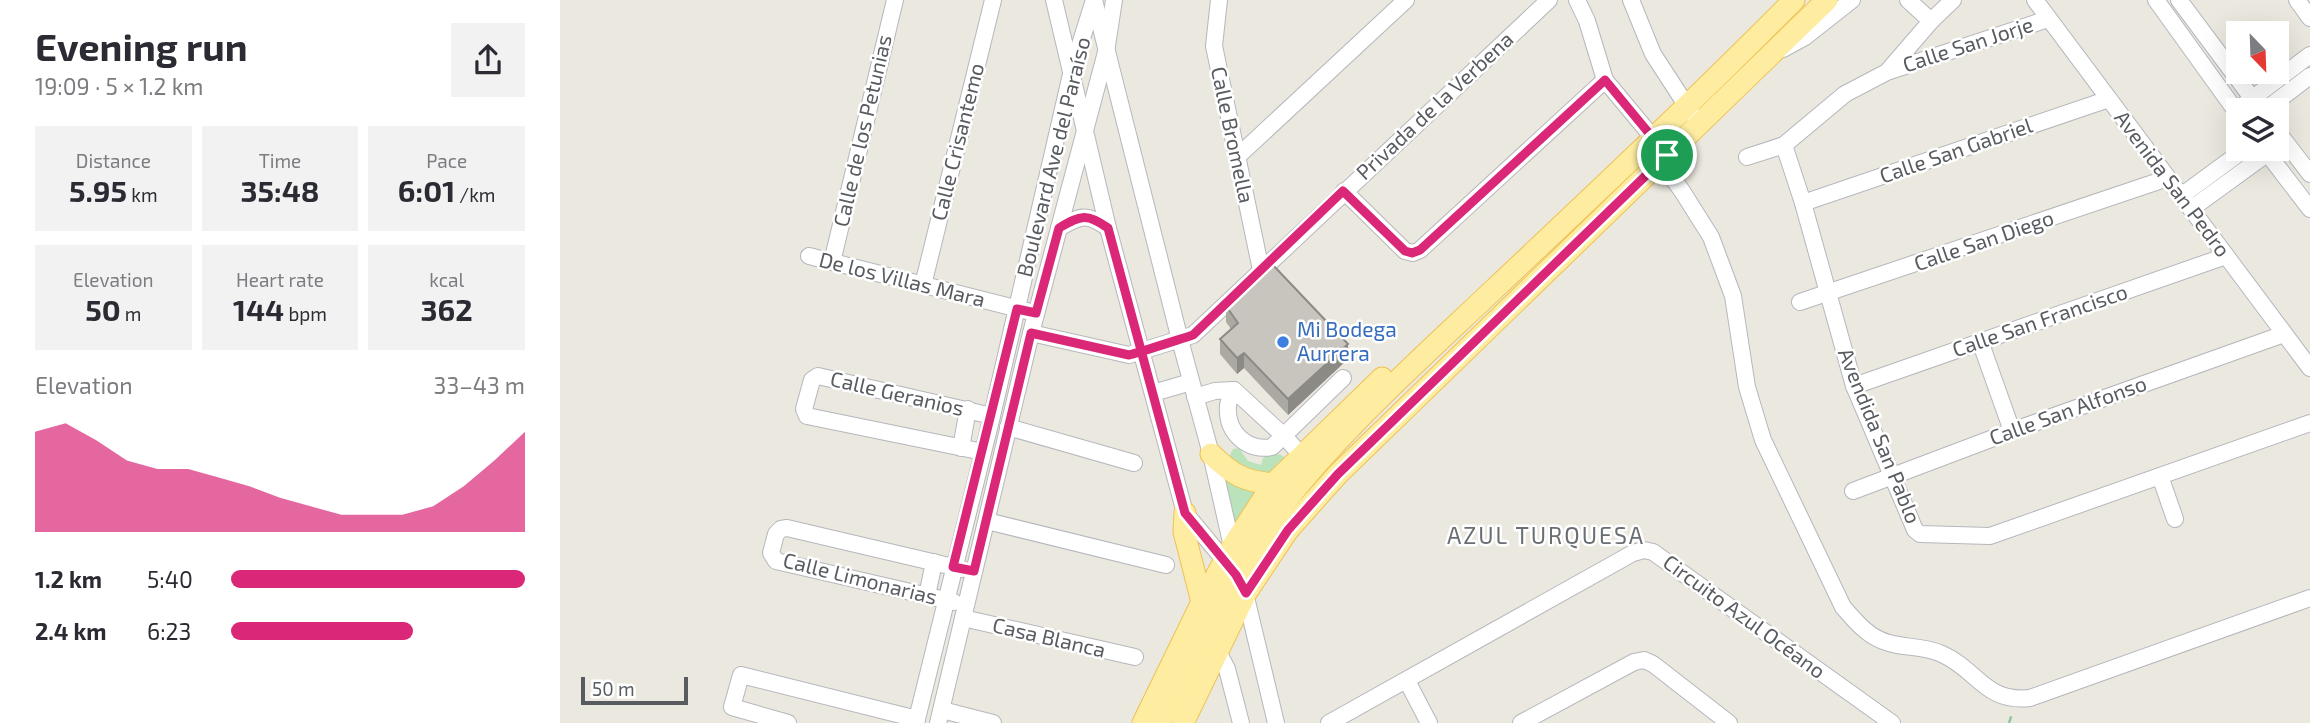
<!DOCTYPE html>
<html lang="en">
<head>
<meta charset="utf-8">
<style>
	body { margin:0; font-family:"Exo 2",sans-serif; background:#f2f2f3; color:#2b2b33; height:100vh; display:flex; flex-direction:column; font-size:26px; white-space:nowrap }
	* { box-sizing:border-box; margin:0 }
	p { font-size:23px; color:#7c7c81 }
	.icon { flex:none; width:38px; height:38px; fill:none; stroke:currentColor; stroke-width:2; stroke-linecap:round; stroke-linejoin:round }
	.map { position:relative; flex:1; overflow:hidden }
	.details { display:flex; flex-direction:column; background:#fff; width:560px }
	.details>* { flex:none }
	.needle { width:46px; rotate:157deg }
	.controls { position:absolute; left:1666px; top:21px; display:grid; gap:14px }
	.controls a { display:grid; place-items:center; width:63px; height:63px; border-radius:0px; background:#fff; box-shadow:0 7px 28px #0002; font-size:35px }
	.scale { position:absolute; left:21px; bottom:18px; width:107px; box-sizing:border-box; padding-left:7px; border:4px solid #585c60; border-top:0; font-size:19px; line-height:24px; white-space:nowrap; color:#585c60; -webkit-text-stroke:5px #fff; paint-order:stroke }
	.pin { position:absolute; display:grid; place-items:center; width:60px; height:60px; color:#fff; margin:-30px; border:4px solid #fff; border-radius:50%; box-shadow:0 2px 7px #0007 }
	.round { display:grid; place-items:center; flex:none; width:74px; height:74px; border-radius:0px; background:#f2f2f3 }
	.head { display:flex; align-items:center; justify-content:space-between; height:119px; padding:0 35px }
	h1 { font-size:38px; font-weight:700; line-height:52px }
	.figures { display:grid; grid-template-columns:repeat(3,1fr); gap:10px; height:119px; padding:7px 35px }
	.figures div { display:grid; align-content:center; border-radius:0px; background:#f2f2f3; text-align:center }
	.figures b { font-size:30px; font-weight:700 }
	.figures small { font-size:19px; font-weight:400 }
	.figures p { font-size:19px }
	.chart { height:196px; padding:14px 35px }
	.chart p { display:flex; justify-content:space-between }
	.chart svg { width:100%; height:126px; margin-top:7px; fill:#db2777; opacity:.7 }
	ul { padding:0 35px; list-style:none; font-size:23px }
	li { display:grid; grid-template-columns:112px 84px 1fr; align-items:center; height:52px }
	li i { height:18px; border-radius:9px; background:#db2777 }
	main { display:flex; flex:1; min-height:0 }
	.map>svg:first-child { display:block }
	.green { fill:#bbe3bb }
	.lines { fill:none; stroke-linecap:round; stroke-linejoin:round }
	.minor-casing { stroke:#b5b7bc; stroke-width:18 }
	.major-casing { stroke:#efc154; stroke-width:23 }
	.path { stroke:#94c4a0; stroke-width:2.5; stroke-dasharray:7 3.5; stroke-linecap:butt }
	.minor { stroke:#fff; stroke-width:16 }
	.major { stroke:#feeda1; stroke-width:21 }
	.wall { fill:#aca9a3 }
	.shaded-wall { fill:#8c8a85 }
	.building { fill:#c8c5be; stroke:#8c8a85; stroke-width:2 }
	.route-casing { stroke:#fff; stroke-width:14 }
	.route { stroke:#db2777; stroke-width:9 }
	.shop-dot { fill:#3f7fe0; stroke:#fff; stroke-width:2.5 }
	.labels { text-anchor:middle; stroke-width:5; stroke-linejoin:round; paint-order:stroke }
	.street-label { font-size:21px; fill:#585c60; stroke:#fff }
	.shop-label { font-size:21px; fill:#366cbe; stroke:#fff; text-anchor:start }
	.neighbourhood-label { font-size:23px; letter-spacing:2px; fill:#696e72; stroke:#fff }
</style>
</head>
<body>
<main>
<section class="details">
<div class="head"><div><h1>Evening run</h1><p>19:09 · 5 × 1.2 km</p></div><a class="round"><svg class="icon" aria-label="share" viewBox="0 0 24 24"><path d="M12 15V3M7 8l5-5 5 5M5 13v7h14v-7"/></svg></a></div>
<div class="figures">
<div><p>Distance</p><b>5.95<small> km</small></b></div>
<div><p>Time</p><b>35:48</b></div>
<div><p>Pace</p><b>6:01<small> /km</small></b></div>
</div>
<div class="figures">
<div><p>Elevation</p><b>50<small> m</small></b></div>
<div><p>Heart rate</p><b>144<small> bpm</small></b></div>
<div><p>kcal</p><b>362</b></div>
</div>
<div class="chart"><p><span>Elevation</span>33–43 m</p>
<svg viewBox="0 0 160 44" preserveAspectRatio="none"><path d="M0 44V9L10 6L20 12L30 19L40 22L50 22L60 25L70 28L80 32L90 35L100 38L110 38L120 38L130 35L140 28L150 19L160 9V44z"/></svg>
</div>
<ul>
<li><b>1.2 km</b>5:40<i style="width:100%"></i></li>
<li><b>2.4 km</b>6:23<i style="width:62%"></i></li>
</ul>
</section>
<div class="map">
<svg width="1750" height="723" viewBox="0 0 1750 723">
	<rect width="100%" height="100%" fill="#ebe8df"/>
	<!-- green -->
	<g class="green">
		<path d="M679 448 688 461 701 465 703 458C714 451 721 453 730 462L713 480 698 478 669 457 673 449Z"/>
		<polygon points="661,474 700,488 674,525"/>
	</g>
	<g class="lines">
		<defs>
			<g id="minor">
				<polyline points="494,0 548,228 625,513 670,567"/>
				<polyline points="534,0 620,340 651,454 673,551"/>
				<polyline points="659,0 654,46 701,270"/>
				<polyline points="1017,0 1027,21 1045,80 1099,145"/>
				<polyline points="1071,0 1093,54 1132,114"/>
				<polyline points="1348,0 1371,21"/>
				<polyline points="1475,0 1750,368"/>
				<polyline points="1596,0 1678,114"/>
				<polyline points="1619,0 1701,110"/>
				<polyline points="1737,0 1750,18"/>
				<polyline points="1223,49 1245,37 1292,0"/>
				<polyline points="1330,71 1488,19"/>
				<polyline points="1685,104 1750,55"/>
				<polyline points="1705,110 1750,76"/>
				<polyline points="1717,131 1750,174"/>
				<polyline points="1224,145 1243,203 1294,386 1355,530 1360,534 1430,536 1750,423"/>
				<polyline points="1704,149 1750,209"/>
				<polyline points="677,157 846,0"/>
				<polyline points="1187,157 1224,145 1285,94 1327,72 1371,21 1393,0"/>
				<path d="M1101 162 1122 191 1151 237 1173 296 1187 387 1203 440 1283 607C1296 622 1309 638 1329 643 1346 648 1365 646 1382 654 1418 670 1425 703 1470 698L1750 598"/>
				<polyline points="784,191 845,251 853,253 860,250 1045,80"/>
				<polyline points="1621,196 1685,149"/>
				<polyline points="1243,203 1549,99"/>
				<polyline points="1631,209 1708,153"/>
				<path d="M499 228C521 215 527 213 548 228"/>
				<polyline points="249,256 467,311"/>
				<polyline points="272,262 335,0"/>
				<polyline points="363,285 433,0"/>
				<polyline points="1240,302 1608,178"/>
				<polyline points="471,333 569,355 633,335 989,0"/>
				<polyline points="1420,341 1452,431"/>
				<polyline points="1294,386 1666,256"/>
				<path d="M674 390C672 395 668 401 668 406 666 433 688 452 712 447L783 378"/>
				<polyline points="593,393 631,382"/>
				<polyline points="635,397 655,391 674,390 724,436 742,456"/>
				<polyline points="448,427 574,463"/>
				<polyline points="401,448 408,409"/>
				<polyline points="423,452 247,416 244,409 252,380 258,376 432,416"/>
				<polyline points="1600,476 1615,519"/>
				<polyline points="1293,491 1452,431 1724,334"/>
				<polyline points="427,521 606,565"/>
				<polyline points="684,589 716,723"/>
				<polyline points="367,596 374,562"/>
				<polyline points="394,602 216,561 211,553 216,534 221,529 227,528 402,569"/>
				<polyline points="403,618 575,657"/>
				<polyline points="655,646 667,669 681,723"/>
				<polyline points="847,681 869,723"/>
				<polyline points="382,710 433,723"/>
				<polyline points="228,723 172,707 181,675 357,719"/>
				<polyline points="356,723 432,416 512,70 534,0"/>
				<polyline points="378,723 471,333 546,52 554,0"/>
				<polyline points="769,723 1073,553 1084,550 1093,552 1332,723"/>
				<polyline points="961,723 1074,662 1084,660 1093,664 1169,723"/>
			</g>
			<g id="major">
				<path d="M651 454C673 475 683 481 713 484"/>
				<polyline points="625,513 624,532 642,602"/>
				<polyline points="583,723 642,602 672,547 713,484 822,378"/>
				<path d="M600 723C634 654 666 581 712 519 773 437 855 364 929 294 1032 197 1135 100 1234 0"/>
				<polyline points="623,723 686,593 728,530 778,474 1267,0"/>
			</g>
		</defs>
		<!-- minor casing -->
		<use href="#minor" class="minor-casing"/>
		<!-- major casing -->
		<use href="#major" class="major-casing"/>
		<!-- path -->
		<polyline class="path" points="1449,723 1452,714"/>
		<!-- minor -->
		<use href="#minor" class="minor"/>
		<!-- major -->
		<use href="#major" class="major"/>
	</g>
	<!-- wall -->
	<polygon class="wall" points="666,306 788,359 728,415 684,368 677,374 660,354 660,339 671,329 666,322"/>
	<!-- shaded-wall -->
	<g class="shaded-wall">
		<polygon points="788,344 788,359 728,415 728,399"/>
		<polygon points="684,353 684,368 677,374 677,358"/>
	</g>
	<!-- building -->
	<polygon class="building" points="711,263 788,344 728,399 684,353 677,358 660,339 678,323 666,306"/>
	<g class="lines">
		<defs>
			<path id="route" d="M1107 155 1045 80 860 250 852 253 845 251 783 191 633 335C611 342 590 349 569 355L471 333 414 571 393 567 457 309 476 313 499 228C521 215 527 213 548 228L625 513 676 575 686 593 728 530 778 474 1107 155"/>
		</defs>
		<!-- route casing -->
		<use href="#route" class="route-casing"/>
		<!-- route -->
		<use href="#route" class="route"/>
	</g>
	<!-- markers -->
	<circle class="shop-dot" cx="723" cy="342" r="7"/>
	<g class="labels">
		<!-- street labels -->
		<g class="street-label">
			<text transform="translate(1408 45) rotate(-18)" y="7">Calle San Jorje</text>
			<text transform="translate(875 106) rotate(-43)" y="7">Privada de la Verbena</text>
			<text transform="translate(303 131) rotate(-77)" y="7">Calle de los Petunias</text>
			<text transform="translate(672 135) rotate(78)" y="7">Calle Bromella</text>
			<text transform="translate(398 142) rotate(-76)" y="7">Calle Crisantemo</text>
			<text transform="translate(1396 151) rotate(-19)" y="7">Calle San Gabriel</text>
			<text transform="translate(494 157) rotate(-76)" y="7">Boulevard Ave del Paraíso</text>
			<text transform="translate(1612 184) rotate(53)" y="7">Avenida San Pedro</text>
			<text transform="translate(1424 241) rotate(-19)" y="7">Calle San Diego</text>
			<text transform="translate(342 280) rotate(14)" y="7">De los Villas Mara</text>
			<text transform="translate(1480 321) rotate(-19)" y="7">Calle San Francisco</text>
			<text transform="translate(337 394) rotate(13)" y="7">Calle Geranios</text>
			<text transform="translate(1508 411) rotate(-20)" y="7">Calle San Alfonso</text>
			<text transform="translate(1319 436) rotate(68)" y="7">Avendida San Pablo</text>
			<text transform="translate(300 579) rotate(14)" y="7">Calle Limonarias</text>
			<text transform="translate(1184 617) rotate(36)" y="7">Circuito Azul Océano</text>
			<text transform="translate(489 638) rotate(13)" y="7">Casa Blanca</text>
		</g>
		<!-- shop labels -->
		<g class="shop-label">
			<text x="737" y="337">Mi Bodega<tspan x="737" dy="24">Aurrera</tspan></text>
		</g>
		<!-- neighbourhood labels -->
		<g class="neighbourhood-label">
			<text x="986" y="544">AZUL TURQUESA</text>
		</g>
	</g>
</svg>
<div class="controls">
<a><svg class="needle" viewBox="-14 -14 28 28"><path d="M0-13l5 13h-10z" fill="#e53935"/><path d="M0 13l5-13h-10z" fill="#7c7c81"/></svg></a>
<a><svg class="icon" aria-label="layers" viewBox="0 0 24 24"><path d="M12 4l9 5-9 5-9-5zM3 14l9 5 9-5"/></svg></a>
</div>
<div class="scale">50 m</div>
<div class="pin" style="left:1107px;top:155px;background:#1e9e55"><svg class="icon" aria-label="arrive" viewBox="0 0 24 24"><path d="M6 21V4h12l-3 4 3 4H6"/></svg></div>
</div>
</main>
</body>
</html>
